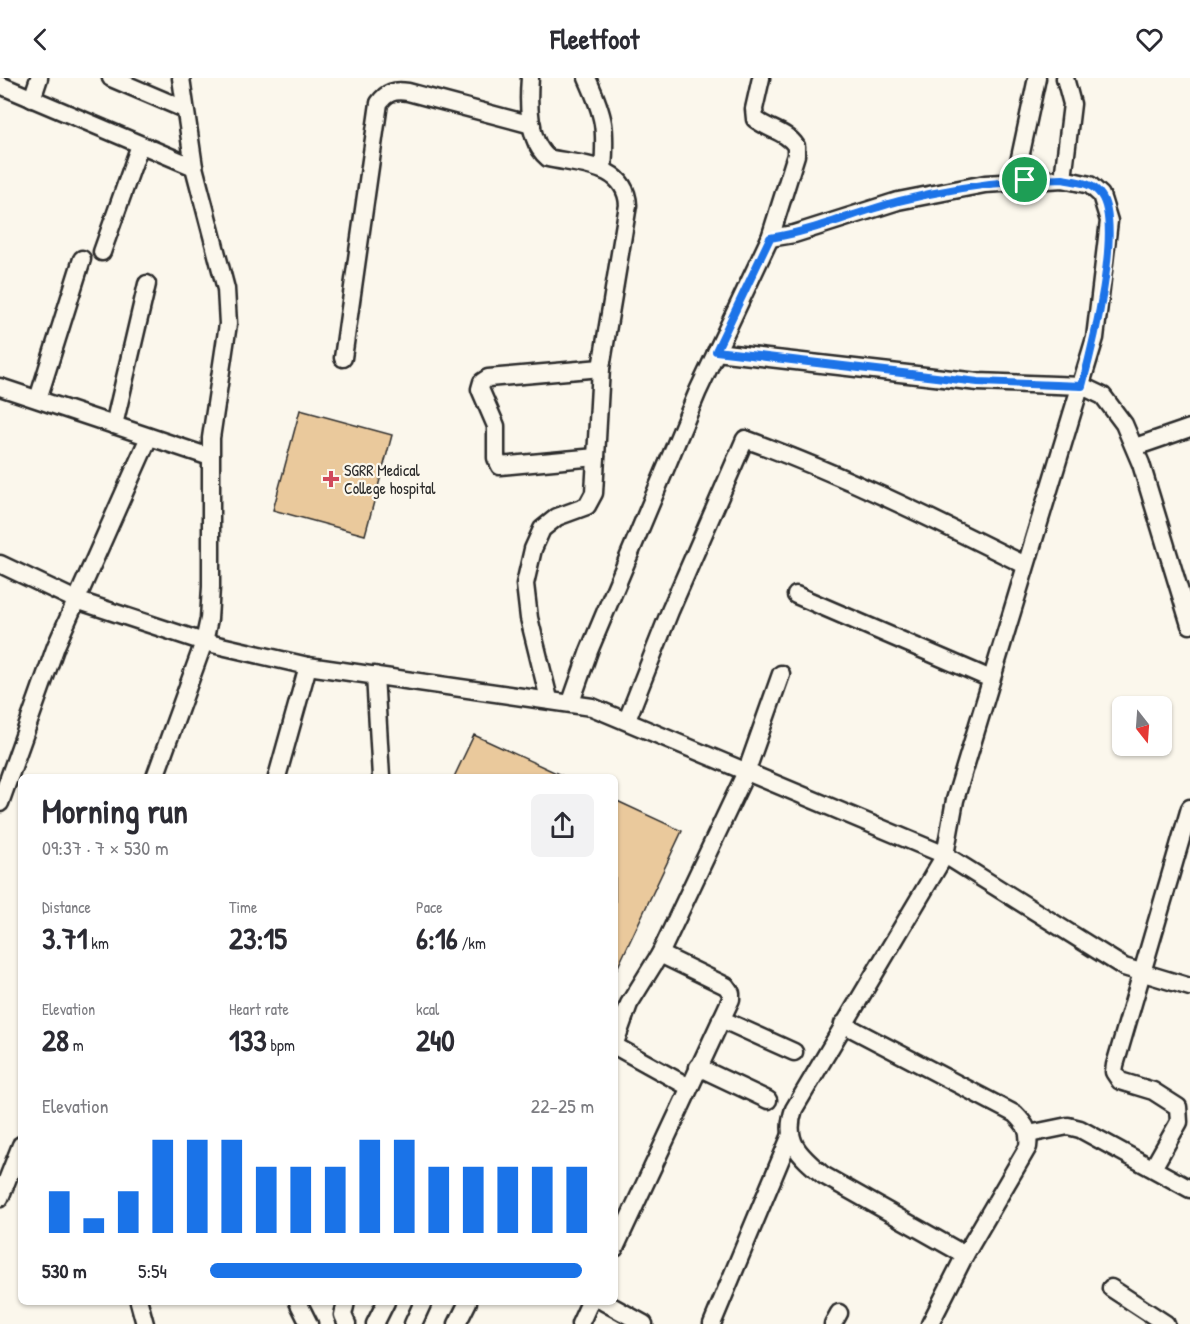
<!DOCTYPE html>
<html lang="en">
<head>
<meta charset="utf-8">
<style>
	body { margin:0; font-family:"Patrick Hand",sans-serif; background:#f2f2f3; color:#2b2b33; height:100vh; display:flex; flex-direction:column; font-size:22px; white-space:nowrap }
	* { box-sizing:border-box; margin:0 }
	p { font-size:20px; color:#7c7c81 }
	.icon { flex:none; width:33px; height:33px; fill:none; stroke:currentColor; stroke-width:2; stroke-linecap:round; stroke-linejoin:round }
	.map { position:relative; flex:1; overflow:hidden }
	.side { position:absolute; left:18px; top:696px; width:600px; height:531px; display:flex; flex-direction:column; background:#fff; border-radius:9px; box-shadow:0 2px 4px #0004 }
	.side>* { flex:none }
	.needle { width:39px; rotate:163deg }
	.controls { position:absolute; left:1112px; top:618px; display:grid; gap:12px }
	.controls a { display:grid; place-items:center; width:60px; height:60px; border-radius:9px; background:#fff; box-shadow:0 2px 4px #0004; font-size:30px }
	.pin { position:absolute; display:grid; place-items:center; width:51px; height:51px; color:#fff; margin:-26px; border:3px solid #fff; border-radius:50%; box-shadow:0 2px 6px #0007 }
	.round { display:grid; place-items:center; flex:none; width:63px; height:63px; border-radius:9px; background:#f2f2f3 }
	.head { display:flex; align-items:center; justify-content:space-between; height:102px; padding:0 24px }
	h1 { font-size:33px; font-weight:800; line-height:45px }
	.metrics { display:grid; grid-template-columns:repeat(3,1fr); gap:9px; height:102px; padding:6px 24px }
	.metrics div { display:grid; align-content:center }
	.metrics b { font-size:30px; font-weight:800 }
	.metrics small { font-size:16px; font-weight:400 }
	.metrics p { font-size:16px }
	.chart { height:168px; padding:12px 24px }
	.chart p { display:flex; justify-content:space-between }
	.chart svg { width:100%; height:108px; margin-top:6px; stroke:#1a73e8; stroke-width:6 }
	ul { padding:0 24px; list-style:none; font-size:20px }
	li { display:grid; grid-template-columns:96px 72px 1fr; align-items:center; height:45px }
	li i { height:15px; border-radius:8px; background:#1a73e8 }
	header { display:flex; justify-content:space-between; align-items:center; height:78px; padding:0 24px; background:#fff; font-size:27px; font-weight:800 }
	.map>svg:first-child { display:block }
	.building { fill:#eac99c; stroke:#2b2b2b; stroke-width:1.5 }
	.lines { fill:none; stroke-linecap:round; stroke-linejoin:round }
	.minor-casing { stroke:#2b2b2b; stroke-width:21 }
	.minor { stroke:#fbf7ec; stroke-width:16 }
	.route-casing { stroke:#fff; stroke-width:12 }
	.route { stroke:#1a73e8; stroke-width:8 }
	.poi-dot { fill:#d1495b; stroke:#fbf7ec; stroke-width:2 }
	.labels { text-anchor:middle; stroke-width:4.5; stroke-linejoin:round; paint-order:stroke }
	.poi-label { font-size:16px; fill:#2b2b2b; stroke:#fbf7ec; text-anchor:start }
</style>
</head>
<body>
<header><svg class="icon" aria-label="back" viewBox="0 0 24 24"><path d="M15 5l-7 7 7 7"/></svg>Fleetfoot<svg class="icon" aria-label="heart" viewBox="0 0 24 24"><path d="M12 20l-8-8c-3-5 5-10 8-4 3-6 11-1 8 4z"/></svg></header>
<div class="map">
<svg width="1190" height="1246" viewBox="0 0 1190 1246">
	<rect width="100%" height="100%" fill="#fbf7ec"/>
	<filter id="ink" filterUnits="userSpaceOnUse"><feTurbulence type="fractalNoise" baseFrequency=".0167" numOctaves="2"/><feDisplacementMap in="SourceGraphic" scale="12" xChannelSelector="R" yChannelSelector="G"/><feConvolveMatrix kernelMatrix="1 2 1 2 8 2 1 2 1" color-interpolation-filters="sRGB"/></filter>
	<g filter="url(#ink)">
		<!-- building -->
		<g class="building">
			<polygon points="300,332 392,357 365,457 273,432"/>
			<polygon points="474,657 565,699 454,699"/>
			<polygon points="615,722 682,753 615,895"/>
		</g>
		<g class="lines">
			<defs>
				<g id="minor">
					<polyline points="111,0 184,31"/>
					<path d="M530 0C528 24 528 64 548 80 579 87 626 86 628 127L601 290 594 415 587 428 557 439 542 451 533 471 525 506 529 540 549 621"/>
					<path d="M587 0C605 40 606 49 603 92"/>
					<path d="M761 0 754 31 755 41C769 52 786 53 796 68V77L770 160 794 156 898 123 985 106 1063 101 1090 107 1101 117 1109 143 1095 260 955 722 945 777 794 1031C783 1063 799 1077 823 1097L965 1177"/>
					<polyline points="0,7 194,89"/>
					<polyline points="32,21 39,0"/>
					<polyline points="1063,101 1072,26 1065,0"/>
					<polyline points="1015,103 1037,0"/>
					<polyline points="102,174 140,67"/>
					<polyline points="716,274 978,304 1082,308 1103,318 1124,346 1141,386 1190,547"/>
					<path d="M343 280 379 25C387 14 394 12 408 14L532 47"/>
					<polyline points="0,309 210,379"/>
					<polyline points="38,321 82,181"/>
					<polyline points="114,347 147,206"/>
					<polyline points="1135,369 1190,350"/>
					<polyline points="596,379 500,388 496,380 496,348 480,311 482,304 488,300 601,290"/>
					<polyline points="0,486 76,522 204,564 308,588 592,629 945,777 1124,889 1190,909"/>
					<polyline points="796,517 991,601"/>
					<polyline points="375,597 381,699"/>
					<polyline points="571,624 589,573 698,313 770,160"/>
					<path d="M627 642 670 533 745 361C842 396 933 441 1025 487"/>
					<polyline points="155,699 204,564 209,541 211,509 211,360 228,246 226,211 194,89 181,0"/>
					<polyline points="277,699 308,588"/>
					<polyline points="0,725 56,568 149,359"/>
					<polyline points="721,941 794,974"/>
					<path d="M843 946 1015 1036C1026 1047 1030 1053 1028 1069L965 1177 930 1246"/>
					<polyline points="615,965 629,926 660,876 747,692 781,596"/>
					<polyline points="615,968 689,1009"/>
					<polyline points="698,989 768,1022"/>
					<polyline points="1029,1056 1068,1048 1080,1051 1190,1111"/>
					<polyline points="1153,1090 1179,1044 1178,1029 1153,1013 1120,1003 1114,994 1115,987 1190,730"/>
					<polyline points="0,1120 21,1067"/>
					<polyline points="615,1170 731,921 731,915 726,908 660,876"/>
					<polyline points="1111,1210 1166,1246"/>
					<polyline points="139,1224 145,1246"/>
					<polyline points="298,1224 309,1246"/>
					<polyline points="346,1224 343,1237 347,1246"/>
					<polyline points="604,1224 644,1246"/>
					<polyline points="375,1246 386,1224"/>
					<polyline points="413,1246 423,1224"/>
					<polyline points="457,1246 468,1224"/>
					<polyline points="580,1246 590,1224"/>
					<polyline points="712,1246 790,1059"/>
					<polyline points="833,1246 839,1235"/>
				</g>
			</defs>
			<!-- minor casing -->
			<use href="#minor" class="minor-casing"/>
			<!-- minor -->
			<use href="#minor" class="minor"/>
		</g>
	</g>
	<g class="lines" filter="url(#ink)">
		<defs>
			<path id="route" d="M1063 101C1077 104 1092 104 1101 117 1123 148 1092 271 1082 308L978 304 716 273 770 160C814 153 855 135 899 123 953 109 1007 102 1063 101Z"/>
		</defs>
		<!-- route casing -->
		<use href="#route" class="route-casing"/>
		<!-- route -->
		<use href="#route" class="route"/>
	</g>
	<!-- markers -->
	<path class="poi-dot" d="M328 392h6v6h6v6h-6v6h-6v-6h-6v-6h6z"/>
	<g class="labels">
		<!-- poi labels -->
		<g class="poi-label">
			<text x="344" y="398">SGRR Medical<tspan x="344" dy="18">College hospital</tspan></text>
		</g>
	</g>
</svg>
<div class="controls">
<a><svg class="needle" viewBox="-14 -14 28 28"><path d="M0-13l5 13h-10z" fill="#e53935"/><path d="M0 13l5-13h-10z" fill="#7c7c81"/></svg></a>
</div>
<div class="pin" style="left:1025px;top:102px;background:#1e9e55"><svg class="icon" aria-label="arrive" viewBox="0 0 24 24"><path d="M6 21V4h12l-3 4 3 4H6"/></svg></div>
<section class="side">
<div class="head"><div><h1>Morning run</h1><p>09:37 · 7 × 530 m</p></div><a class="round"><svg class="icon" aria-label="share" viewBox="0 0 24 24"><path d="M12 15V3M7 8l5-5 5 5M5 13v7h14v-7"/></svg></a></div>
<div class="metrics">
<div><p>Distance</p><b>3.71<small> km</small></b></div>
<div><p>Time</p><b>23:15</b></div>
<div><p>Pace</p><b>6:16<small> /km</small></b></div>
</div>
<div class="metrics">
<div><p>Elevation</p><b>28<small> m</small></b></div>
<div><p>Heart rate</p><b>133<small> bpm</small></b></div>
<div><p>kcal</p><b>240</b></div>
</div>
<div class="chart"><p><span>Elevation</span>22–25 m</p>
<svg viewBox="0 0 160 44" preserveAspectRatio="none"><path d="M5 44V27M15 44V38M25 44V27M35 44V6M45 44V6M55 44V6M65 44V17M75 44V17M85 44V17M95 44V6M105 44V6M115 44V17M125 44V17M135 44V17M145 44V17M155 44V17"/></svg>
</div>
<ul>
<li><b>530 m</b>5:54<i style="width:97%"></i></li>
</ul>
</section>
</div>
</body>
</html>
